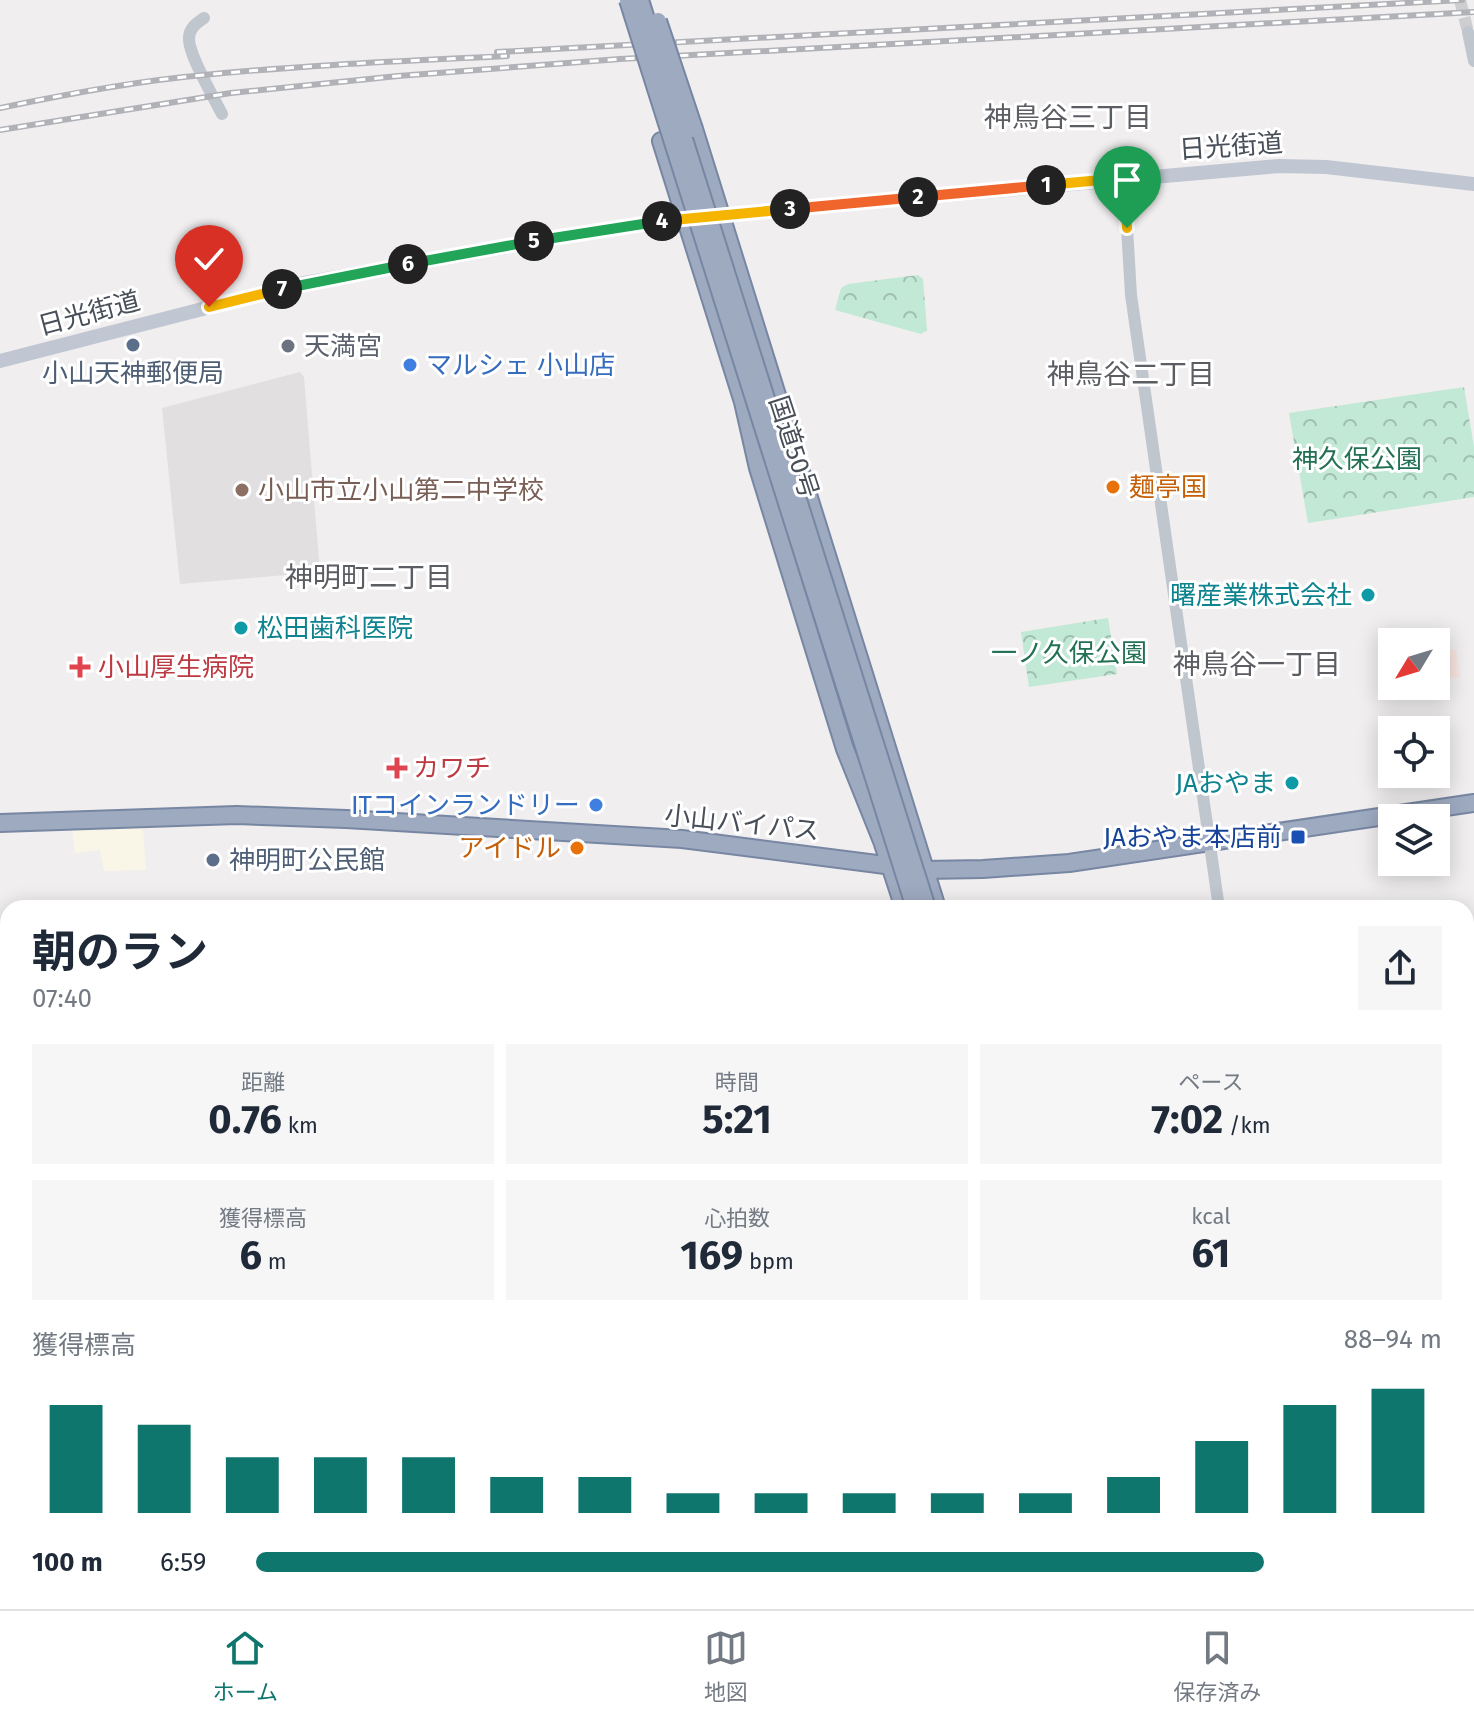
<!DOCTYPE html>
<html lang="ja">
<head>
<meta charset="utf-8">
<style>
	body { margin:0; font-family:"Fira Sans","Noto Sans JP",sans-serif; background:#f6f6f7; color:#1f2937; height:100vh; display:flex; flex-direction:column; font-size:30px; white-space:nowrap }
	* { box-sizing:border-box; margin:0 }
	p { font-size:26px; color:#747a83 }
	.icon { flex:none; width:44px; height:44px; fill:none; stroke:currentColor; stroke-width:2; stroke-linecap:round; stroke-linejoin:round }
	.map { position:relative; flex:1; overflow:hidden }
	.panel { position:absolute; left:0px; top:900px; width:1474px; height:710px; display:flex; flex-direction:column; background:#fff; border-radius:24px 24px 0 0; box-shadow:0 4px 20px #0003 }
	.panel>* { flex:none }
	.needle { width:52px; rotate:232deg }
	.buttons { position:absolute; left:1378px; top:628px; display:grid; gap:16px }
	.buttons a { display:grid; place-items:center; width:72px; height:72px; border-radius:0px; background:#fff; box-shadow:0 4px 20px #0003; font-size:40px }
	.pin { position:absolute; display:grid; place-items:center; width:68px; height:68px; color:#fff; margin:-82px -34px; border-radius:50% 50% 50% 0; rotate:-45deg; box-shadow:0 0 8px #0007 }
	.pin .icon { rotate:45deg }
	.km { position:absolute; width:40px; height:40px; margin:-20px; border-radius:50%; background:#222; color:#fff; font-size:22px; line-height:40px; text-align:center }
	.round { display:grid; place-items:center; flex:none; width:84px; height:84px; border-radius:0px; background:#f6f6f7 }
	.headline { display:flex; align-items:center; justify-content:space-between; height:136px; padding:0 32px }
	h1 { font-size:44px; font-weight:700; line-height:60px }
	.figures { display:grid; grid-template-columns:repeat(3,1fr); gap:12px; height:136px; padding:8px 32px }
	.figures div { display:grid; align-content:center; border-radius:0px; background:#f6f6f7; text-align:center }
	.figures b { font-size:40px; font-weight:700 }
	.figures small { font-size:22px; font-weight:400 }
	.figures p { font-size:22px }
	.chart { height:224px; padding:16px 32px }
	.chart p { display:flex; justify-content:space-between }
	.chart svg { width:100%; height:144px; margin-top:8px; stroke:#0f766e; stroke-width:6 }
	ul { padding:0 32px; list-style:none; font-size:26px }
	li { display:grid; grid-template-columns:128px 96px 1fr; align-items:center; height:60px }
	li i { height:20px; border-radius:10px; background:#0f766e }
	.tabs { display:flex; justify-content:space-around; align-items:center; height:112px; border-top:2px solid #e0e1e3; background:#fff; font-size:22px; color:#747a83 }
	.tabs a { display:grid; justify-items:center; gap:4px }
	.tabs .selected { color:#0f766e }
	.map>svg:first-child { display:block }
	.commercial { fill:#f9f6e8 }
	.education { fill:#e1dfdf }
	.medical { fill:#f7e5e0 }
	.forest { fill:url(#forest-firs) }
	.park { fill:url(#park-crowns) }
	.pitch { fill:#c1e9d5 }
	.water { fill:url(#water-rules) }
	.lines { fill:none; stroke-linecap:round; stroke-linejoin:round }
	.stream { stroke:#93c7e0; stroke-width:3 }
	.tertiary-tunnel { stroke:#ceced0; stroke-width:12; stroke-dasharray:12 6; stroke-linecap:butt }
	.trunk-casing { stroke:#7786a2; stroke-width:20 }
	.tertiary { stroke:#c0c6ce; stroke-width:12 }
	.secondary { stroke:#c0c7d2; stroke-width:14 }
	.trunk { stroke:#9eaac0; stroke-width:16 }
	.rail-casing { stroke:#b1b2b7; stroke-width:6 }
	.rail { stroke:#fff; stroke-width:3; stroke-dasharray:9; stroke-linecap:butt }
	.trunk-bridge-casing { stroke:#7786a2; stroke-width:20; stroke-linecap:butt }
	.trunk-bridge { stroke:#9eaac0; stroke-width:16 }
	.split-1-casing { stroke:#fff; stroke-width:16 }
	.split-2-casing { stroke:#fff; stroke-width:16 }
	.split-3-casing { stroke:#fff; stroke-width:16 }
	.split-4-casing { stroke:#fff; stroke-width:16 }
	.split-5-casing { stroke:#fff; stroke-width:16 }
	.split-6-casing { stroke:#fff; stroke-width:16 }
	.split-7-casing { stroke:#fff; stroke-width:16 }
	.split-8-casing { stroke:#fff; stroke-width:16 }
	.split-1 { stroke:#f5b400; stroke-width:10 }
	.split-2 { stroke:#f0652b; stroke-width:10 }
	.split-3 { stroke:#f0652b; stroke-width:10 }
	.split-4 { stroke:#f5b400; stroke-width:10 }
	.split-5 { stroke:#22a559; stroke-width:10 }
	.split-6 { stroke:#22a559; stroke-width:10 }
	.split-7 { stroke:#22a559; stroke-width:10 }
	.split-8 { stroke:#f5b400; stroke-width:10 }
	.service-dot { fill:#5c6f8a; stroke:#fff; stroke-width:3 }
	.worship-dot { fill:#6b7280; stroke:#fff; stroke-width:3 }
	.shop-dot { fill:#3f7fe0; stroke:#fff; stroke-width:3 }
	.food-dot { fill:#e8710a; stroke:#fff; stroke-width:3 }
	.education-dot { fill:#8d6e63; stroke:#fff; stroke-width:3 }
	.culture-dot { fill:#0f9aa8; stroke:#fff; stroke-width:3 }
	.health-dot { fill:#e0444e; stroke:#fff; stroke-width:3 }
	.transit-dot { fill:#1a4fb4; stroke:#fff; stroke-width:3 }
	.labels { text-anchor:middle; stroke-width:6; stroke-linejoin:round; paint-order:stroke }
	.street-label { font-size:26px; fill:#484f58; stroke:#fff }
	.worship-label { font-size:26px; fill:#5b616d; stroke:#fff; text-anchor:start }
	.shop-label { font-size:26px; fill:#366cbe; stroke:#fff; text-anchor:start }
	.service-label { font-size:26px; fill:#4e5e75; stroke:#fff }
	.park-label { font-size:26px; fill:#227053; stroke:#fff }
	.food-label { font-size:26px; fill:#c56008; stroke:#fff; text-anchor:start }
	.education-label { font-size:26px; fill:#785e54; stroke:#fff; text-anchor:start }
	.culture-label { font-size:26px; fill:#0d838f; stroke:#fff; text-anchor:end }
	.health-label { font-size:26px; fill:#be3a42; stroke:#fff; text-anchor:start }
	.transit-label { font-size:26px; fill:#164399; stroke:#fff; text-anchor:end }
	.neighbourhood-label { font-size:28px; fill:#5b5d62; stroke:#fff }
</style>
</head>
<body>
<div class="map">
<svg width="1474" height="1609" viewBox="0 0 1474 1609">
	<defs>
		<pattern id="forest-firs" width="22" height="20" patternUnits="userSpaceOnUse" patternTransform="scale(2)"><rect width="22" height="20" fill="#c1e9d5"/><path d="M5 1l3.5 6h-7zM16 11l3.5 6h-7z" fill="#9fbfb0"/></pattern>
		<pattern id="park-crowns" width="20" height="18" patternUnits="userSpaceOnUse" patternTransform="scale(2)"><rect width="20" height="18" fill="#c1e9d5"/><path d="M2 6a3 3 0 1 1 6 0M12 15a3 3 0 1 1 6 0" fill="none" stroke="#9fbfb0"/></pattern>
		<pattern id="water-rules" width="6" height="5" patternUnits="userSpaceOnUse" patternTransform="scale(2)"><rect width="6" height="5" fill="#93c7e0"/><path d="M0 2.5h6" fill="none" stroke="#7aa4b8"/></pattern>
	</defs>
	<rect width="100%" height="100%" fill="#f0eeee"/>
	<!-- commercial -->
	<polygon class="commercial" points="143,828 146,870 104,871 100,850 75,853 72,830"/>
	<!-- education -->
	<polygon class="education" points="300,372 304,377 320,572 180,584 162,408"/>
	<!-- medical -->
	<polygon class="medical" points="1436,649 1456,650 1460,677 1436,680"/>
	<!-- forest -->
	<g class="forest">
		<polygon points="1131,1602 1263,1602 1263,1609 1136,1609"/>
		<polygon points="1285,1602 1404,1602 1396,1609 1284,1609"/>
	</g>
	<!-- park -->
	<g class="park">
		<polygon points="918,275 923,279 927,330 921,334 835,310 841,288 848,284"/>
		<polygon points="1464,387 1474,447 1474,497 1308,523 1289,413"/>
		<polygon points="1108,618 1117,674 1029,687 1021,632"/>
		<polygon points="1474,1516 1474,1609 1385,1609 1398,1602 1466,1602 1466,1520"/>
	</g>
	<!-- pitch -->
	<polygon class="pitch" points="0,1464 8,1464 8,1602 649,1602 661,1609 0,1609"/>
	<!-- water -->
	<polygon class="water" points="891,1602 1079,1602 1085,1609 897,1609"/>
	<g class="lines">
		<!-- stream -->
		<g class="stream">
			<polyline points="1466,1543 1474,1538"/>
			<polyline points="1400,1609 1408,1602"/>
		</g>
		<!-- tertiary-tunnel -->
		<polyline class="tertiary-tunnel" points="1460,0 1468,32"/>
		<defs>
			<g id="trunk">
				<polyline points="694,129 937,908"/>
				<polyline points="661,141 743,402 758,468 845,749 882,841 904,908"/>
				<polyline points="0,823 237,815 346,819 682,839 924,870 983,869 1069,863 1474,803"/>
				<polyline points="941,1609 944,1602"/>
				<polyline points="956,1609 958,1602"/>
			</g>
		</defs>
		<!-- trunk casing -->
		<use href="#trunk" class="trunk-casing"/>
		<!-- tertiary -->
		<g class="tertiary">
			<path d="M204 18C197 23 189 28 189 38 188 54 214 98 222 114"/>
			<polyline points="1468,32 1474,61"/>
			<polyline points="1124,178 1131,295 1219,908"/>
			<polyline points="1466,1218 1474,1215"/>
		</g>
		<!-- secondary -->
		<polyline class="secondary" points="0,361 304,283 608,229 686,218 1279,166 1326,167 1474,184"/>
		<!-- trunk -->
		<use href="#trunk" class="trunk"/>
		<defs>
			<g id="rail">
				<polyline points="497,52 1462,0"/>
				<path d="M0 108C67 94 135 81 204 75 305 65 406 61 507 56"/>
				<polyline points="0,130 231,93 398,76 620,59 1474,12"/>
			</g>
		</defs>
		<!-- rail casing -->
		<use href="#rail" class="rail-casing"/>
		<!-- rail -->
		<use href="#rail" class="rail"/>
		<defs>
			<g id="trunk-bridge">
				<polyline points="628,0 915,908"/>
				<polyline points="640,0 927,908"/>
				<polyline points="658,21 694,129"/>
			</g>
		</defs>
		<!-- trunk-bridge casing -->
		<use href="#trunk-bridge" class="trunk-bridge-casing"/>
		<!-- trunk-bridge -->
		<use href="#trunk-bridge" class="trunk-bridge"/>
	</g>
	<g class="lines">
		<defs>
			<polyline id="split-1" points="1046,185 1124,178 1127,228"/>
			<polyline id="split-2" points="918,197 1046,185"/>
			<polyline id="split-3" points="790,209 918,197"/>
			<polyline id="split-4" points="662,221 790,209"/>
			<polyline id="split-5" points="534,241 662,221"/>
			<polyline id="split-6" points="408,264 534,241"/>
			<polyline id="split-7" points="282,289 408,264"/>
			<polyline id="split-8" points="209,307 282,289"/>
		</defs>
		<!-- split-1 casing -->
		<use href="#split-1" class="split-1-casing"/>
		<!-- split-2 casing -->
		<use href="#split-2" class="split-2-casing"/>
		<!-- split-3 casing -->
		<use href="#split-3" class="split-3-casing"/>
		<!-- split-4 casing -->
		<use href="#split-4" class="split-4-casing"/>
		<!-- split-5 casing -->
		<use href="#split-5" class="split-5-casing"/>
		<!-- split-6 casing -->
		<use href="#split-6" class="split-6-casing"/>
		<!-- split-7 casing -->
		<use href="#split-7" class="split-7-casing"/>
		<!-- split-8 casing -->
		<use href="#split-8" class="split-8-casing"/>
		<!-- split-1 -->
		<use href="#split-1" class="split-1"/>
		<!-- split-2 -->
		<use href="#split-2" class="split-2"/>
		<!-- split-3 -->
		<use href="#split-3" class="split-3"/>
		<!-- split-4 -->
		<use href="#split-4" class="split-4"/>
		<!-- split-5 -->
		<use href="#split-5" class="split-5"/>
		<!-- split-6 -->
		<use href="#split-6" class="split-6"/>
		<!-- split-7 -->
		<use href="#split-7" class="split-7"/>
		<!-- split-8 -->
		<use href="#split-8" class="split-8"/>
	</g>
	<!-- markers -->
	<g class="service-dot">
		<circle cx="133" cy="345" r="8"/>
		<circle cx="213" cy="860" r="8"/>
	</g>
	<circle class="worship-dot" cx="288" cy="346" r="8"/>
	<g class="shop-dot">
		<circle cx="410" cy="365" r="8"/>
		<circle cx="596" cy="805" r="8"/>
	</g>
	<g class="food-dot">
		<circle cx="1113" cy="487" r="8"/>
		<circle cx="577" cy="848" r="8"/>
	</g>
	<circle class="education-dot" cx="242" cy="490" r="8"/>
	<g class="culture-dot">
		<circle cx="1368" cy="595" r="8"/>
		<circle cx="241" cy="628" r="8"/>
		<circle cx="1292" cy="783" r="8"/>
	</g>
	<g class="health-dot">
		<path d="M76 655h8v8h8v8h-8v8h-8v-8h-8v-8h8z"/>
		<path d="M393 756h8v8h8v8h-8v8h-8v-8h-8v-8h8z"/>
	</g>
	<rect class="transit-dot" x="1290" y="829" width="16" height="16" rx="4"/>
	<g class="labels">
		<!-- street labels -->
		<g class="street-label">
			<text transform="translate(1231 146) rotate(-4)" y="9">日光街道</text>
			<text transform="translate(89 313) rotate(-15)" y="9">日光街道</text>
			<text transform="translate(794 447) rotate(72)" y="9">国道50号</text>
			<text transform="translate(742 823) rotate(6)" y="9">小山バイパス</text>
		</g>
		<!-- worship labels -->
		<g class="worship-label">
			<text x="304" y="355">天満宮</text>
		</g>
		<!-- shop labels -->
		<g class="shop-label">
			<text x="426" y="374">マルシェ 小山店</text>
			<text x="580" y="814" text-anchor="end">ITコインランドリー</text>
		</g>
		<!-- service labels -->
		<g class="service-label">
			<text x="133" y="382">小山天神郵便局</text>
			<text x="229" y="869" text-anchor="start">神明町公民館</text>
		</g>
		<!-- park labels -->
		<g class="park-label">
			<text x="1357" y="468">神久保公園</text>
			<text x="1069" y="662">一ノ久保公園</text>
		</g>
		<!-- food labels -->
		<g class="food-label">
			<text x="1129" y="496">麺亭国</text>
			<text x="561" y="857" text-anchor="end">アイドル</text>
		</g>
		<!-- education labels -->
		<g class="education-label">
			<text x="258" y="499">小山市立小山第二中学校</text>
		</g>
		<!-- culture labels -->
		<g class="culture-label">
			<text x="1352" y="604">曙産業株式会社</text>
			<text x="257" y="637" text-anchor="start">松田歯科医院</text>
			<text x="1276" y="792">JAおやま</text>
		</g>
		<!-- health labels -->
		<g class="health-label">
			<text x="98" y="676">小山厚生病院</text>
			<text x="413" y="777">カワチ</text>
		</g>
		<!-- transit labels -->
		<g class="transit-label">
			<text x="1282" y="846">JAおやま本店前</text>
		</g>
		<!-- neighbourhood labels -->
		<g class="neighbourhood-label">
			<text x="1068" y="127">神鳥谷三丁目</text>
			<text x="1131" y="384">神鳥谷二丁目</text>
			<text x="369" y="587">神明町二丁目</text>
			<text x="1257" y="674">神鳥谷一丁目</text>
		</g>
	</g>
</svg>
<div class="buttons">
<a><svg class="needle" viewBox="-14 -14 28 28"><path d="M0-13l5 13h-10z" fill="#e53935"/><path d="M0 13l5-13h-10z" fill="#747a83"/></svg></a>
<a><svg class="icon" aria-label="locate" viewBox="0 0 24 24"><circle cx="12" cy="12" r="6"/><path d="M12 2v4M12 18v4M2 12h4M18 12h4"/></svg></a>
<a><svg class="icon" aria-label="layers" viewBox="0 0 24 24"><path d="M12 4l9 5-9 5-9-5zM3 14l9 5 9-5"/></svg></a>
</div>
<div class="pin" style="left:1127px;top:228px;background:#1e9e55"><svg class="icon" aria-label="arrive" viewBox="0 0 24 24"><path d="M6 21V4h12l-3 4 3 4H6"/></svg></div>
<div class="pin" style="left:209px;top:307px;background:#d93025"><svg class="icon" aria-label="check" viewBox="0 0 24 24"><path d="M5 12l5 5 9-10"/></svg></div>
<b class="km" style="left:1046px;top:185px">1</b>
<b class="km" style="left:918px;top:197px">2</b>
<b class="km" style="left:790px;top:209px">3</b>
<b class="km" style="left:662px;top:221px">4</b>
<b class="km" style="left:534px;top:241px">5</b>
<b class="km" style="left:408px;top:264px">6</b>
<b class="km" style="left:282px;top:289px">7</b>
<section class="panel">
<div class="headline"><div><h1>朝のラン</h1><p>07:40</p></div><a class="round"><svg class="icon" aria-label="share" viewBox="0 0 24 24"><path d="M12 15V3M7 8l5-5 5 5M5 13v7h14v-7"/></svg></a></div>
<div class="figures">
<div><p>距離</p><b>0.76<small> km</small></b></div>
<div><p>時間</p><b>5:21</b></div>
<div><p>ペース</p><b>7:02<small> /km</small></b></div>
</div>
<div class="figures">
<div><p>獲得標高</p><b>6<small> m</small></b></div>
<div><p>心拍数</p><b>169<small> bpm</small></b></div>
<div><p>kcal</p><b>61</b></div>
</div>
<div class="chart"><p><span>獲得標高</span>88–94 m</p>
<svg viewBox="0 0 160 44" preserveAspectRatio="none"><path d="M5 44V11M15 44V17M25 44V27M35 44V27M45 44V27M55 44V33M65 44V33M75 44V38M85 44V38M95 44V38M105 44V38M115 44V38M125 44V33M135 44V22M145 44V11M155 44V6"/></svg>
</div>
<ul>
<li><b>100 m</b>6:59<i style="width:85%"></i></li>
</ul>
</section>
</div>
<nav class="tabs">
<a class="selected"><svg class="icon" aria-label="home" viewBox="0 0 24 24"><path d="M3 11l9-7 9 7M6 9v11h12V9"/></svg>ホーム</a>
<a><svg class="icon" aria-label="map" viewBox="0 0 24 24"><path d="M3 6l6-2 6 2 6-2v14l-6 2-6-2-6 2zM9 4v14M15 6v14"/></svg>地図</a>
<a><svg class="icon" aria-label="saved" viewBox="0 0 24 24"><path d="M7 4h10v16l-5-4-5 4z"/></svg>保存済み</a>
</nav>
</body>
</html>
